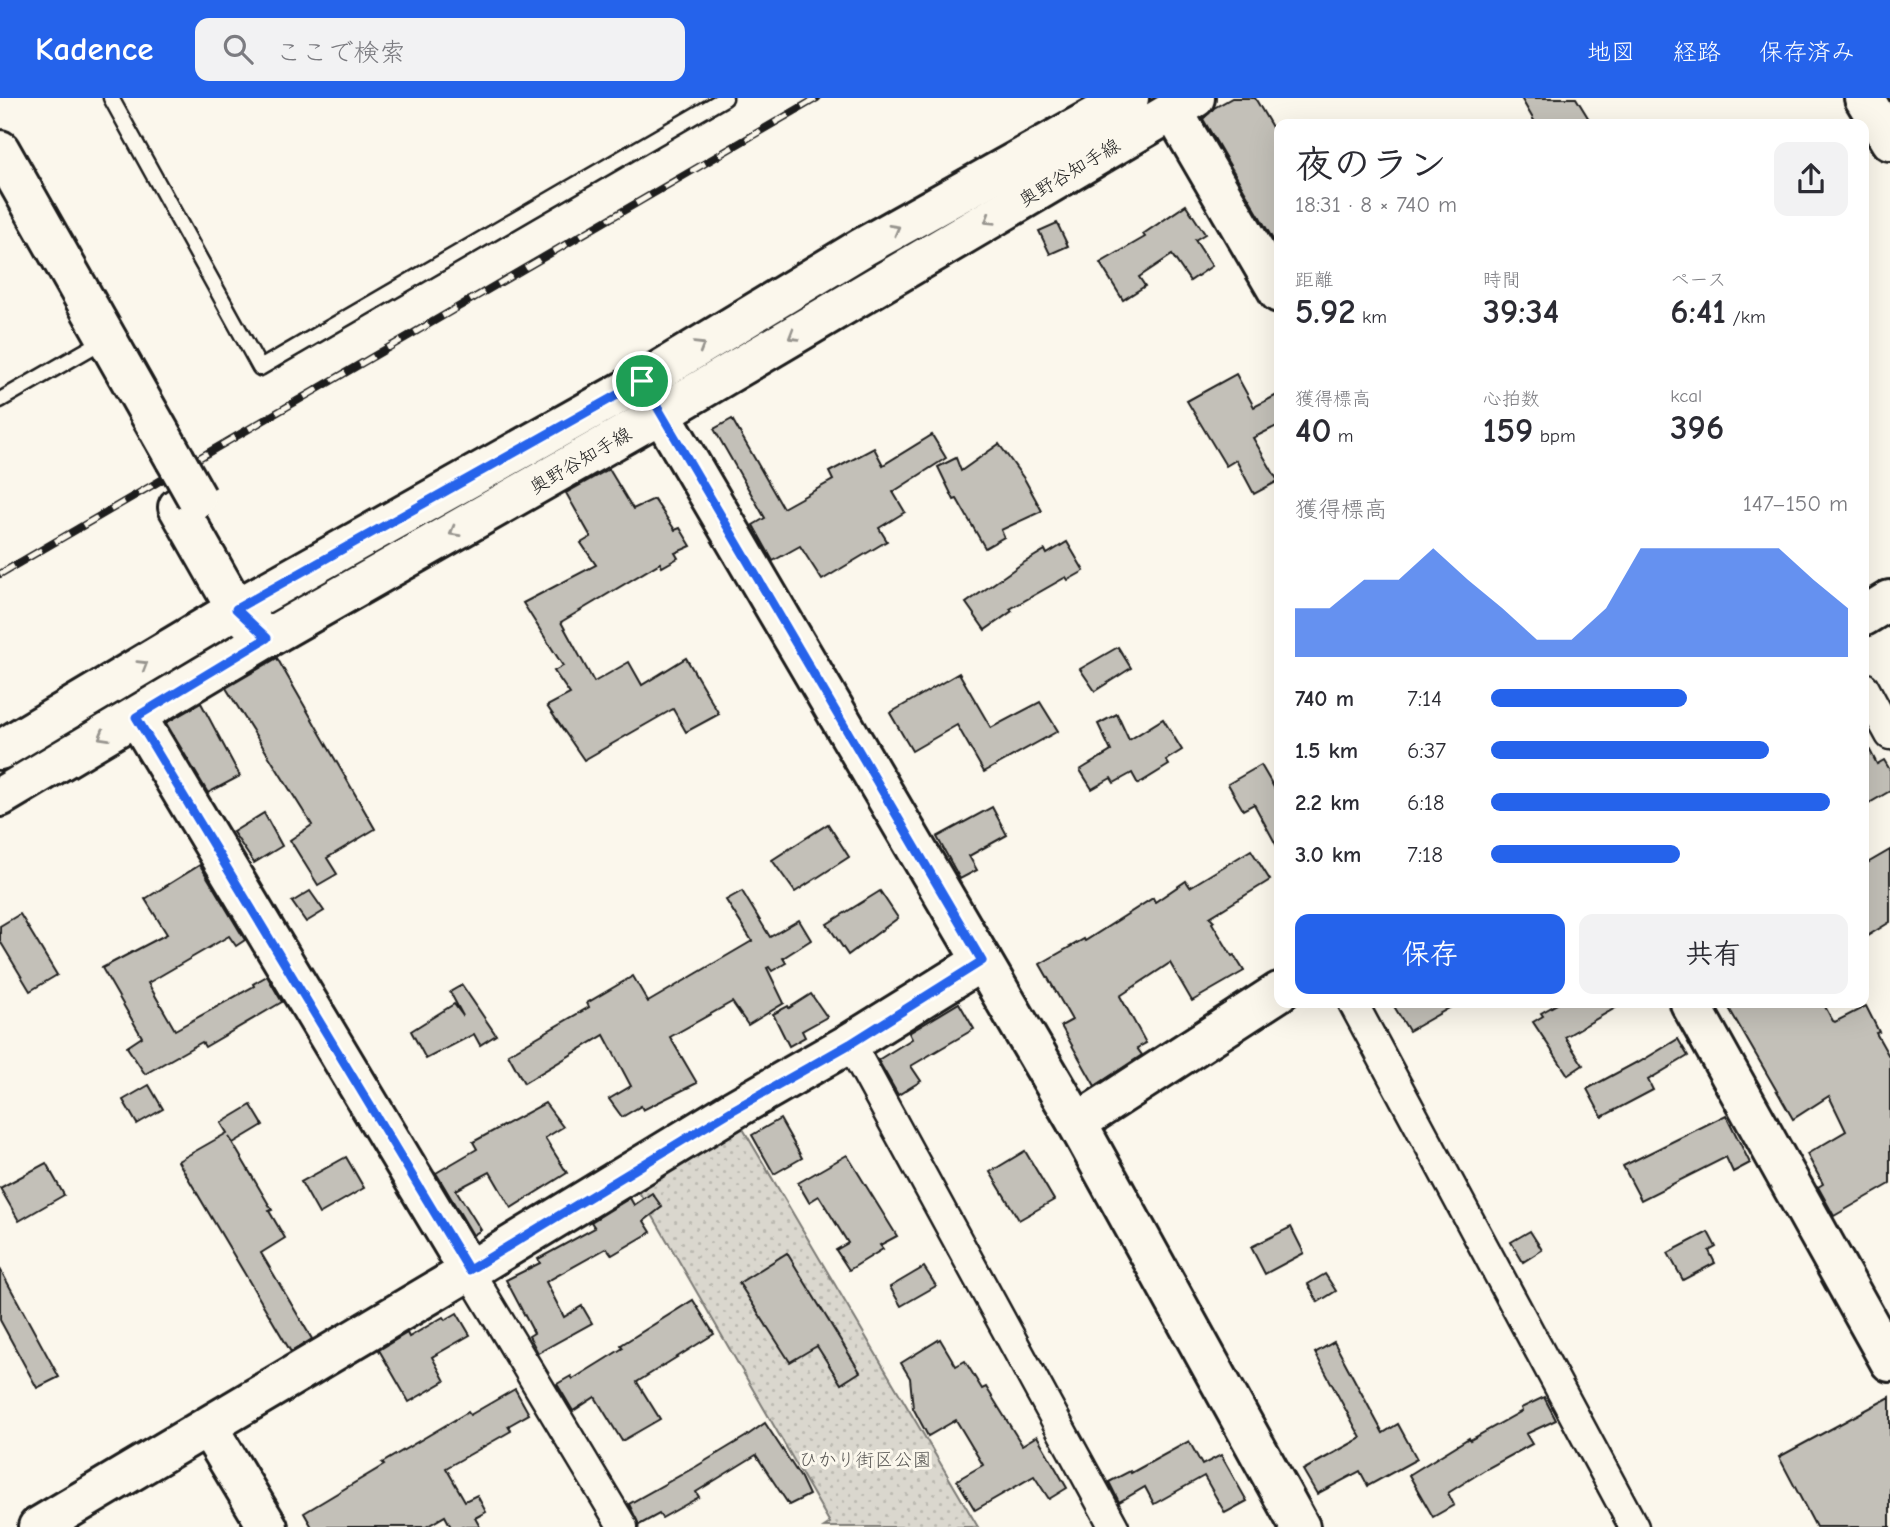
<!DOCTYPE html>
<html lang="ja">
<head>
<meta charset="utf-8">
<style>
	body { margin:0; font-family:"Comic Neue","Klee One",sans-serif; background:#f2f2f3; color:#2b2b33; height:100vh; display:flex; flex-direction:column; font-size:26px; white-space:nowrap }
	* { box-sizing:border-box; margin:0 }
	p { font-size:23px; color:#7c7c81 }
	.icon { flex:none; width:38px; height:38px; fill:none; stroke:currentColor; stroke-width:2; stroke-linecap:round; stroke-linejoin:round }
	.map { position:relative; flex:1; overflow:hidden }
	.side { position:absolute; left:1274px; top:21px; width:595px; height:889px; display:flex; flex-direction:column; background:#fff; border-radius:14px; box-shadow:0 7px 28px #0002 }
	.side>* { flex:none }
	.pin { position:absolute; display:grid; place-items:center; width:60px; height:60px; color:#fff; margin:-30px; border:4px solid #fff; border-radius:50%; box-shadow:0 2px 7px #0007 }
	.round { display:grid; place-items:center; flex:none; width:74px; height:74px; border-radius:14px; background:#f2f2f3 }
	.overview { display:flex; align-items:center; justify-content:space-between; height:119px; padding:0 21px }
	h1 { font-size:38px; font-weight:700; line-height:52px }
	.stats { display:grid; grid-template-columns:repeat(3,1fr); gap:10px; height:119px; padding:7px 21px }
	.stats div { display:grid; align-content:center }
	.stats b { font-size:35px; font-weight:700 }
	.stats small { font-size:19px; font-weight:400 }
	.stats p { font-size:19px }
	.chart { height:196px; padding:14px 21px }
	.chart p { display:flex; justify-content:space-between }
	.chart svg { width:100%; height:126px; margin-top:7px; fill:#2563eb; opacity:.7 }
	.primary-button { display:flex; gap:14px; margin-top:auto; padding:14px 21px }
	.primary-button a { flex:1; height:80px; border-radius:14px; background:#2563eb; color:#fff; font-size:28px; font-weight:700; line-height:80px; text-align:center }
	.primary-button a+a { background:#f2f2f3; color:#2b2b33 }
	ul { padding:0 21px; list-style:none; font-size:23px }
	li { display:grid; grid-template-columns:112px 84px 1fr; align-items:center; height:52px }
	li i { height:18px; border-radius:9px; background:#2563eb }
	header { display:flex; align-items:center; gap:42px; box-sizing:border-box; height:98px; padding:0 35px; background:#2563eb; color:#fff }
	header strong { font-size:33px }
	nav { display:flex; gap:38px; margin-inline-start:auto; font-size:24px }
	.search { width:490px; height:63px; background:#f2f2f3; display:flex; align-items:center; gap:18px; box-sizing:border-box; padding:0 24px; border-radius:14px; color:#7c7c81; font-size:26px }
	.map>svg:first-child { display:block }
	.grass { fill:url(#grass-dots); stroke:#7b7a75; stroke-width:2 }
	.building { fill:#c3c0b8; stroke:#1c1c1c; stroke-width:2 }
	.lines { fill:none; stroke-linecap:round; stroke-linejoin:round }
	.lane-casing { stroke:#1c1c1c; stroke-width:19 }
	.street-casing { stroke:#1c1c1c; stroke-width:33 }
	.secondary-casing { stroke:#1c1c1c; stroke-width:44 }
	.lane { stroke:#fbf7ec; stroke-width:14 }
	.street { stroke:#fbf7ec; stroke-width:28 }
	.secondary { stroke:#fbf7ec; stroke-width:38 }
	.rail-casing { stroke:#1c1c1c; stroke-width:8 }
	.rail { stroke:#fbf7ec; stroke-width:5; stroke-dasharray:16; stroke-linecap:butt }
	.secondary-bridge-casing { stroke:#1c1c1c; stroke-width:44; stroke-linecap:butt }
	.secondary-bridge { stroke:#fbf7ec; stroke-width:38 }
	.oneway { stroke:#97948e }
	.route-casing { stroke:#fff; stroke-width:14 }
	.route { stroke:#2563eb; stroke-width:9 }
	.labels { text-anchor:middle; stroke-width:6; stroke-linejoin:round; paint-order:stroke }
	.street-label { font-size:19px; fill:#1c1c1c; stroke:#fbf7ec }
	.park-label { font-size:19px; fill:#555451; stroke:#fbf7ec }
</style>
</head>
<body>
<header>
<strong>Kadence</strong>
<div class="search"><svg class="icon" aria-label="search" viewBox="0 0 24 24"><circle cx="10" cy="10" r="6"/><path d="M15 15l6 6"/></svg>ここで検索</div>
<nav><a>地図</a><a>経路</a><a>保存済み</a></nav>
</header>
<div class="map">
<svg width="1890" height="1429" viewBox="0 0 1890 1429">
	<defs>
		<pattern id="grass-dots" width="8" height="8" patternUnits="userSpaceOnUse" patternTransform="scale(1.75)"><rect width="8" height="8" fill="#dad7ce"/><path d="M2 2h.1M6 6h.1" fill="none" stroke="#bab8b0" stroke-width="1.8" stroke-linecap="round"/></pattern>
	</defs>
	<rect width="100%" height="100%" fill="#fbf7ec"/>
	<filter id="ink" filterUnits="userSpaceOnUse"><feTurbulence type="fractalNoise" baseFrequency=".0143" numOctaves="2"/><feDisplacementMap in="SourceGraphic" scale="14" xChannelSelector="R" yChannelSelector="G"/><feConvolveMatrix kernelMatrix="1 2 1 2 8 2 1 2 1" color-interpolation-filters="sRGB"/></filter>
	<g filter="url(#ink)">
		<!-- grass -->
		<polygon class="grass" points="739,1024 978,1429 824,1429 830,1425 635,1087"/>
		<!-- building -->
		<g class="building">
			<polygon points="1232,0 1255,0 1279,41 1279,152 1203,21 1214,10"/>
			<polygon points="1521,0 1576,0 1592,26 1536,26"/>
			<polygon points="1186,107 1205,136 1195,142 1212,168 1190,183 1172,157 1139,179 1145,188 1123,202 1100,165 1145,139 1143,136"/>
			<polygon points="1057,125 1068,148 1050,156 1039,133"/>
			<polygon points="1236,276 1254,309 1279,296 1279,327 1253,340 1278,383 1254,396 1236,362 1226,368 1187,303"/>
			<polygon points="732,321 783,410 833,382 829,374 874,350 883,367 932,337 946,360 893,394 905,414 879,430 887,443 822,482 800,448 773,463 753,427 765,420 714,331"/>
			<polygon points="999,346 1025,382 1042,413 1001,432 1004,439 985,450 957,401 954,402 938,369 956,360 961,373"/>
			<polygon points="609,371 633,411 654,401 675,432 680,430 691,448 675,455 678,460 662,469 660,465 561,524 594,584 629,564 642,587 686,560 719,616 686,634 673,611 584,662 547,608 570,596 554,573 563,568 523,505 596,467 581,445 591,439 566,395"/>
			<polygon points="1067,444 1084,473 1068,482 1066,479 1010,511 1012,513 985,532 966,505 1020,467 1045,452 1047,456"/>
			<polygon points="1118,549 1131,570 1095,593 1080,571"/>
			<polygon points="277,560 375,731 327,760 337,776 318,787 290,742 312,727 226,590"/>
			<polygon points="959,575 991,630 1040,604 1058,633 984,674 957,627 912,653 890,615"/>
			<polygon points="201,605 240,678 208,695 166,625"/>
			<polygon points="1117,616 1129,642 1163,621 1182,652 1166,662 1169,667 1138,686 1132,675 1114,685 1111,680 1092,691 1080,672 1111,653 1098,626"/>
			<polygon points="1864,641 1877,666 1884,662 1890,672 1890,693 1864,708"/>
			<polygon points="1261,667 1279,698 1279,752 1254,706 1243,712 1228,686"/>
			<polygon points="992,709 1007,737 969,758 977,772 960,781 937,739"/>
			<polygon points="264,715 282,748 254,765 233,734"/>
			<polygon points="828,726 849,759 795,794 772,762"/>
			<polygon points="1251,752 1270,782 1210,819 1214,823 1212,825 1232,858 1234,857 1244,873 1192,903 1170,865 1120,898 1146,945 1137,950 1142,957 1095,988 1061,928 1072,922 1040,866 1084,841 1085,843 1153,800 1155,804 1186,783 1190,789"/>
			<polygon points="1890,752 1890,824 1864,840 1864,767"/>
			<polygon points="200,767 245,842 236,848 229,838 148,885 175,932 254,888 253,886 267,878 282,904 205,949 202,944 145,976 127,949 142,939 102,870 167,836 145,801"/>
			<polygon points="310,793 324,813 306,824 292,804"/>
			<polygon points="742,793 770,839 799,822 811,842 783,860 786,865 772,873 769,869 767,870 784,905 748,927 732,904 670,939 697,985 643,1012 641,1008 622,1019 609,1001 631,988 604,937 524,985 508,956 589,909 587,905 633,878 648,904 752,843 726,802"/>
			<polygon points="880,793 898,820 848,857 827,826"/>
			<polygon points="20,816 57,877 30,893 0,843 0,828"/>
			<polygon points="462,887 496,937 480,947 474,936 426,961 411,933 454,906 463,918 450,894"/>
			<polygon points="811,896 827,919 802,933 805,939 789,948 773,916 788,908 789,910"/>
			<polygon points="959,905 974,931 911,968 921,983 898,997 878,962 912,941 909,935"/>
			<polygon points="1392,905 1458,905 1409,933"/>
			<polygon points="1559,905 1624,905 1565,939 1583,967 1568,977 1533,924 1543,918 1541,915"/>
			<polygon points="1726,905 1823,905 1833,923 1835,924 1866,908 1879,934 1876,935 1890,960 1890,1086 1834,1118 1818,1089 1823,1086 1807,1056 1846,1033 1829,998 1793,1021"/>
			<polygon points="1678,941 1688,958 1648,982 1653,992 1602,1019 1587,991 1637,964 1638,965"/>
			<polygon points="149,987 163,1011 137,1026 123,1002"/>
			<polygon points="545,1005 563,1029 545,1040 567,1075 511,1110 490,1074 456,1092 481,1132 473,1137 436,1075 477,1051 473,1044"/>
			<polygon points="251,1007 263,1027 233,1045 229,1039 272,1112 269,1113 285,1140 261,1155 312,1241 291,1254 178,1063 227,1035 221,1025"/>
			<polygon points="1726,1017 1750,1065 1733,1074 1726,1059 1641,1102 1623,1068"/>
			<polygon points="780,1021 802,1060 774,1076 752,1037"/>
			<polygon points="1025,1053 1054,1102 1019,1122 990,1074"/>
			<polygon points="847,1057 897,1138 880,1147 883,1151 849,1172 836,1152 848,1145 819,1098 809,1104 798,1085"/>
			<polygon points="346,1059 364,1090 319,1116 301,1084"/>
			<polygon points="46,1065 64,1097 19,1123 0,1090"/>
			<polygon points="652,1095 662,1109 644,1123 651,1134 612,1157 607,1150 546,1184 564,1219 582,1208 592,1225 538,1255 529,1238 534,1235 506,1182 540,1165 538,1161 595,1130 591,1124 630,1100 634,1107"/>
			<polygon points="1291,1129 1304,1155 1265,1176 1251,1149"/>
			<polygon points="1530,1133 1542,1152 1523,1164 1511,1144"/>
			<polygon points="1708,1134 1716,1149 1709,1153 1715,1165 1683,1182 1668,1155"/>
			<polygon points="787,1155 860,1274 841,1286 817,1248 790,1264 739,1185"/>
			<polygon points="924,1169 936,1188 901,1208 890,1189"/>
			<polygon points="0,1171 59,1279 37,1290 0,1222"/>
			<polygon points="1325,1176 1336,1193 1318,1204 1308,1186"/>
			<polygon points="693,1202 714,1236 637,1284 660,1321 622,1343 595,1299 573,1313 557,1286 571,1278 573,1281 623,1250 621,1247"/>
			<polygon points="457,1215 470,1237 432,1259 445,1283 409,1304 379,1252 407,1235 409,1239 443,1219 445,1222"/>
			<polygon points="940,1241 956,1268 965,1263 982,1291 986,1289 1022,1347 1037,1338 1067,1390 1049,1401 1034,1378 975,1412 957,1382 983,1367 956,1322 928,1338 913,1310 910,1280 901,1265"/>
			<polygon points="1334,1244 1383,1335 1398,1326 1417,1361 1368,1388 1360,1373 1317,1396 1303,1372 1361,1340 1315,1255"/>
			<polygon points="515,1291 529,1316 508,1328 511,1333 446,1370 465,1403 477,1397 486,1414 475,1420 480,1429 451,1429 445,1418 426,1429 312,1429 304,1415 384,1367 382,1365 468,1314 470,1317"/>
			<polygon points="1544,1299 1556,1322 1526,1336 1532,1346 1488,1370 1448,1395 1454,1407 1433,1419 1409,1377 1469,1340 1470,1342 1522,1313 1521,1310"/>
			<polygon points="1890,1299 1890,1429 1816,1429 1779,1359"/>
			<polygon points="765,1325 801,1380 809,1397 789,1407 756,1357 696,1394 699,1399 662,1420 659,1416 639,1427 629,1406 697,1368 745,1339"/>
			<polygon points="1189,1343 1202,1367 1221,1357 1247,1403 1225,1415 1204,1378 1154,1406 1145,1389 1119,1404 1109,1384 1130,1373 1131,1375"/>
		</g>
		<g class="lines">
			<defs>
				<g id="lane">
					<polyline points="111,0 260,270 725,0"/>
					<polyline points="0,302 94,248"/>
				</g>
				<g id="street">
					<polyline points="1864,589 1890,637"/>
					<polyline points="1353,905 1634,1429"/>
					<polyline points="850,945 1114,1429"/>
					<polyline points="469,1173 623,1429"/>
				</g>
				<g id="secondary">
					<polyline points="1864,0 1890,43"/>
					<polyline points="1173,13 1279,195"/>
					<polyline points="0,52 175,361"/>
					<polyline points="642,283 1077,1025 1300,1429"/>
					<polyline points="178,409 236,511 253,527"/>
					<polyline points="1864,518 1890,502"/>
					<polyline points="137,619 469,1173"/>
					<polyline points="0,652 236,511 642,283 863,149 1129,0"/>
					<polyline points="0,699 267,540 660,316 1195,0"/>
					<polyline points="1690,905 1890,1264"/>
					<polyline points="1077,1025 1279,894"/>
					<polyline points="208,1329 268,1429"/>
					<polyline points="38,1429 469,1173 733,1012 850,945 982,863"/>
				</g>
			</defs>
			<!-- lane casing -->
			<use href="#lane" class="lane-casing"/>
			<!-- street casing -->
			<use href="#street" class="street-casing"/>
			<!-- secondary casing -->
			<use href="#secondary" class="secondary-casing"/>
			<!-- lane -->
			<use href="#lane" class="lane"/>
			<!-- street -->
			<use href="#street" class="street"/>
			<!-- secondary -->
			<use href="#secondary" class="secondary"/>
			<defs>
				<polyline id="rail" points="0,476 817,0"/>
			</defs>
			<!-- rail casing -->
			<use href="#rail" class="rail-casing"/>
			<!-- rail -->
			<use href="#rail" class="rail"/>
			<defs>
				<polyline id="secondary-bridge" points="175,361 197,400"/>
			</defs>
			<!-- secondary-bridge casing -->
			<use href="#secondary-bridge" class="secondary-bridge-casing"/>
			<!-- secondary-bridge -->
			<use href="#secondary-bridge" class="secondary-bridge"/>
		</g>
		<!-- one-way arrows -->
		<defs><path id="oneway-chevron" d="M-2-3.5L2.5 0L-2 3.5" fill="none" stroke-width="1.6" stroke-linecap="round" stroke-linejoin="round" transform="scale(1.75)"/></defs>
		<g class="oneway">
			<use href="#oneway-chevron" transform="translate(989 122) rotate(149)"/>
			<use href="#oneway-chevron" transform="translate(895 131) rotate(-29)"/>
			<use href="#oneway-chevron" transform="translate(793 238) rotate(149)"/>
			<use href="#oneway-chevron" transform="translate(700 248) rotate(-31)"/>
			<use href="#oneway-chevron" transform="translate(454 434) rotate(150)"/>
			<use href="#oneway-chevron" transform="translate(143 567) rotate(-31)"/>
			<use href="#oneway-chevron" transform="translate(103 638) rotate(150)"/>
		</g>
	</g>
	<g class="lines" filter="url(#ink)">
		<defs>
			<polygon id="route" points="642,283 982,863 850,946 733,1012 469,1172 136,619 267,540 236,511"/>
		</defs>
		<!-- route casing -->
		<use href="#route" class="route-casing"/>
		<!-- route -->
		<use href="#route" class="route"/>
	</g>
	<g class="labels">
		<!-- street labels -->
		<g class="street-label">
			<text transform="translate(1069 74) rotate(-31)" y="7">奥野谷知手線</text>
			<text transform="translate(580 362) rotate(-30)" y="7">奥野谷知手線</text>
		</g>
		<!-- park labels -->
		<g class="park-label">
			<text x="865" y="1368">ひかり街区公園</text>
		</g>
	</g>
</svg>
<div class="pin" style="left:642px;top:283px;background:#1e9e55"><svg class="icon" aria-label="arrive" viewBox="0 0 24 24"><path d="M6 21V4h12l-3 4 3 4H6"/></svg></div>
<section class="side">
<div class="overview"><div><h1>夜のラン</h1><p>18:31 · 8 × 740 m</p></div><a class="round"><svg class="icon" aria-label="share" viewBox="0 0 24 24"><path d="M12 15V3M7 8l5-5 5 5M5 13v7h14v-7"/></svg></a></div>
<div class="stats">
<div><p>距離</p><b>5.92<small> km</small></b></div>
<div><p>時間</p><b>39:34</b></div>
<div><p>ペース</p><b>6:41<small> /km</small></b></div>
</div>
<div class="stats">
<div><p>獲得標高</p><b>40<small> m</small></b></div>
<div><p>心拍数</p><b>159<small> bpm</small></b></div>
<div><p>kcal</p><b>396</b></div>
</div>
<div class="chart"><p><span>獲得標高</span>147–150 m</p>
<svg viewBox="0 0 160 44" preserveAspectRatio="none"><path d="M0 44V27L10 27L20 17L30 17L40 6L50 17L60 27L70 38L80 38L90 27L100 6L110 6L120 6L130 6L140 6L150 17L160 27V44z"/></svg>
</div>
<ul>
<li><b>740 m</b>7:14<i style="width:55%"></i></li>
<li><b>1.5 km</b>6:37<i style="width:78%"></i></li>
<li><b>2.2 km</b>6:18<i style="width:95%"></i></li>
<li><b>3.0 km</b>7:18<i style="width:53%"></i></li>
</ul>
<div class="primary-button"><a>保存</a><a>共有</a></div>
</section>
</div>
</body>
</html>
